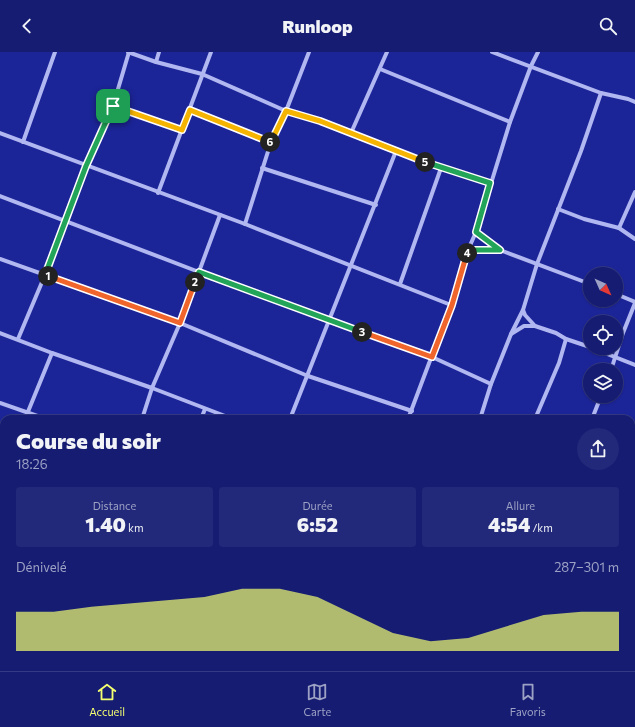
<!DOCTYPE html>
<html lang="fr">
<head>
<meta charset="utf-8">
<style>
	body { margin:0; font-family:Commissioner,sans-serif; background:#22297a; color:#f1f3f6; height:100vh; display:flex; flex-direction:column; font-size:15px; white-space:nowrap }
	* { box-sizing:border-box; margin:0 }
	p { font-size:13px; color:#9da1c4 }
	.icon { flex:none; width:22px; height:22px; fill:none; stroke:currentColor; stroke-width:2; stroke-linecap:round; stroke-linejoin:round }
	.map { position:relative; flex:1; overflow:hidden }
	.panel { position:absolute; left:0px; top:363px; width:635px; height:256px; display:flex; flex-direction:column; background:#151c72; border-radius:12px 12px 0 0; box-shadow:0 1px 3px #0004,0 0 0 1px #343a84 }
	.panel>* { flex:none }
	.needle { width:26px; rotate:135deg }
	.buttons { position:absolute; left:583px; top:215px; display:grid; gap:8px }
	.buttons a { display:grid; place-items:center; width:40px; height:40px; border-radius:50%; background:#151c72; box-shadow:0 1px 3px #0004,0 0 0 1px #343a84; font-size:20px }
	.pin { position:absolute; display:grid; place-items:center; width:34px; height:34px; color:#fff; margin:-17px; border-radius:8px; box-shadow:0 2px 6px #0006 }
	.km { position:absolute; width:20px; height:20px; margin:-10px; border-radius:50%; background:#222; color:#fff; font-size:11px; line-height:20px; text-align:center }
	.round { display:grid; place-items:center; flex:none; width:42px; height:42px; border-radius:21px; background:#22297a }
	.headline { display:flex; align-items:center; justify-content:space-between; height:68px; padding:0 16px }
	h1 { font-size:22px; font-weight:800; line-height:30px }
	.metrics { display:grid; grid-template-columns:repeat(3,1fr); gap:6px; height:68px; padding:4px 16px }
	.metrics div { display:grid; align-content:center; border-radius:4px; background:#22297a; text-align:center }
	.metrics b { font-size:20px; font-weight:800 }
	.metrics small { font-size:11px; font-weight:400 }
	.metrics p { font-size:11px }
	.chart { height:112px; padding:8px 16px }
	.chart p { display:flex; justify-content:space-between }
	.chart svg { width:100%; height:72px; margin-top:4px; fill:#f4ff70; opacity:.7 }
	header { display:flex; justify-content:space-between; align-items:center; height:52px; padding:0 16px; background:#151c72; font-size:18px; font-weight:800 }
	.dock { display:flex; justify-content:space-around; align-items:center; height:56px; border-top:1px solid #343a84; background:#151c72; font-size:11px; color:#9da1c4 }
	.dock a { display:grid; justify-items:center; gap:2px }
	.dock .on { color:#f4ff70 }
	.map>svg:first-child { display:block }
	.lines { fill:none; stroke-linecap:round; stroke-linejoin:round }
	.minor { stroke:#b1b7f0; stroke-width:4 }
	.split-1-casing { stroke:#fff; stroke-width:8 }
	.split-2-casing { stroke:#fff; stroke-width:8 }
	.split-3-casing { stroke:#fff; stroke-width:8 }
	.split-4-casing { stroke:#fff; stroke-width:8 }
	.split-5-casing { stroke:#fff; stroke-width:8 }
	.split-6-casing { stroke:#fff; stroke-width:8 }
	.split-7-casing { stroke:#fff; stroke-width:8 }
	.split-1 { stroke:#22a559; stroke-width:5 }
	.split-2 { stroke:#f0652b; stroke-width:5 }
	.split-3 { stroke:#22a559; stroke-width:5 }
	.split-4 { stroke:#f0652b; stroke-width:5 }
	.split-5 { stroke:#22a559; stroke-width:5 }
	.split-6 { stroke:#f5b400; stroke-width:5 }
	.split-7 { stroke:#f5b400; stroke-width:5 }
</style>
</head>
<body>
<header><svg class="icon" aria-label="back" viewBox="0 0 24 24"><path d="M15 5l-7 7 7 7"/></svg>Runloop<svg class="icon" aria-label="search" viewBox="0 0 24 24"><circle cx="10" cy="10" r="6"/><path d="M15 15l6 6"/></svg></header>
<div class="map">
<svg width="635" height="619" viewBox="0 0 635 619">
	<rect width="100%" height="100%" fill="#1c2598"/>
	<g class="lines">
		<!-- minor -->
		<g class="minor">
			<polyline points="128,0 156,10 202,22 286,59 320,69 441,116 490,131"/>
			<polyline points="492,0 601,41 628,47 635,50"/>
			<polyline points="156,10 159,0"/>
			<polyline points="380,17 510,70"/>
			<polyline points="113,54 182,78"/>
			<polyline points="190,58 271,90"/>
			<polyline points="0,81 245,172 451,253"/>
			<polyline points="351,81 387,0"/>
			<polyline points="23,90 55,0"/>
			<polyline points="262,116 376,153"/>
			<polyline points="158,141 211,0"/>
			<polyline points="0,144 199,220 432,305 491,332"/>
			<polyline points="558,157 584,167 619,176 635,187"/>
			<polyline points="245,172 271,90 286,59 309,0"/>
			<polyline points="619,176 635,140"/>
			<polyline points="476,180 500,198 590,232"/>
			<polyline points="468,198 500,198"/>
			<polyline points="0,207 180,271 308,324 412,359"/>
			<polyline points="400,232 441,116"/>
			<polyline points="616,242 635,250"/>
			<polyline points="523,258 525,263 535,274"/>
			<polyline points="0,281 52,301 152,336 233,367"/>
			<polyline points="511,282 524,274 535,274 556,281 566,287 590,295"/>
			<polyline points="18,287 45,223 86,113 113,54 129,0"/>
			<polyline points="592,296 635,313"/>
			<polyline points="611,318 623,281 635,251"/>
			<polyline points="0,351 46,367"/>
			<polyline points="25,367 52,301"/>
			<polyline points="142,367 152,336 180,271 220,163"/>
			<polyline points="201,367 205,357"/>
			<polyline points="290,367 396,99"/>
			<polyline points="408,367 451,253 468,198 476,180 510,70 531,14 538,0"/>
			<polyline points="480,367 491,332 511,282 523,258 537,212 581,99 601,41"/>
			<polyline points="535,367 559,311 566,287"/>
			<polyline points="592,367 601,344"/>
			<polyline points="631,399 635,388"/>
			<polyline points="0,415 4,416"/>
			<polyline points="0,435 4,425"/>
			<polyline points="631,455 635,456"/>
			<polyline points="631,464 635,462"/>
			<polyline points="631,515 635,516"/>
			<polyline points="0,549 4,550"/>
			<polyline points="0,580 4,569"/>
			<polyline points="631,592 635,593"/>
			<polyline points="171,615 182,619"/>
			<polyline points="336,615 347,619"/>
			<polyline points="522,615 532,619"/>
			<polyline points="46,619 48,615"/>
			<polyline points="103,619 104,615"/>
			<polyline points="164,619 166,615"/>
			<polyline points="245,619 246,615"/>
			<polyline points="309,619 311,615"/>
			<polyline points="446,619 447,615"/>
			<polyline points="577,619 578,615"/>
		</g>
	</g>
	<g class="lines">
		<defs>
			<polyline id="split-1" points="48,224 45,223 86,114 113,54"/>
			<polyline id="split-2" points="48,224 180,271 195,230"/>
			<polyline id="split-3" points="195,230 199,220 362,280"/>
			<polyline id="split-4" points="362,280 432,305 452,253 467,201"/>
			<polyline id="split-5" points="425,110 490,131 476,180 500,198 468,198 467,201"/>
			<polyline id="split-6" points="270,90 271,90 286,59 320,69 425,110"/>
			<polyline id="split-7" points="113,54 182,78 190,58 270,90"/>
		</defs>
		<!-- split-1 casing -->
		<use href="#split-1" class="split-1-casing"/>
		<!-- split-2 casing -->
		<use href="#split-2" class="split-2-casing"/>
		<!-- split-3 casing -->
		<use href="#split-3" class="split-3-casing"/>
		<!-- split-4 casing -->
		<use href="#split-4" class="split-4-casing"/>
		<!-- split-5 casing -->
		<use href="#split-5" class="split-5-casing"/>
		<!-- split-6 casing -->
		<use href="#split-6" class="split-6-casing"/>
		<!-- split-7 casing -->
		<use href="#split-7" class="split-7-casing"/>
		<!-- split-1 -->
		<use href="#split-1" class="split-1"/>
		<!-- split-2 -->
		<use href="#split-2" class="split-2"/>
		<!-- split-3 -->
		<use href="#split-3" class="split-3"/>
		<!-- split-4 -->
		<use href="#split-4" class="split-4"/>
		<!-- split-5 -->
		<use href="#split-5" class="split-5"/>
		<!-- split-6 -->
		<use href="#split-6" class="split-6"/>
		<!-- split-7 -->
		<use href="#split-7" class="split-7"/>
	</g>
</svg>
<div class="buttons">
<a><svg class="needle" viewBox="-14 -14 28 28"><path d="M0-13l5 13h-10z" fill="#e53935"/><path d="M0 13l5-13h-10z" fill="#9da1c4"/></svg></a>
<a><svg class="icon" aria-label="locate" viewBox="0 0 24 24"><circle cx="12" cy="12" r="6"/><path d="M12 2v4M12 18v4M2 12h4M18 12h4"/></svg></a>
<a><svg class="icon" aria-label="layers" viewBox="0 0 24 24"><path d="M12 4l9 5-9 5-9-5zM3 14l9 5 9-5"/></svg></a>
</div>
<div class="pin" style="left:113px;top:54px;background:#1e9e55"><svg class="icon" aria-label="arrive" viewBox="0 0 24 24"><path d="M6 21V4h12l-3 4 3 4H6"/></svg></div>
<b class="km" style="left:48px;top:224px">1</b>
<b class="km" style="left:195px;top:230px">2</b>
<b class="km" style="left:362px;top:280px">3</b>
<b class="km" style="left:467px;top:201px">4</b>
<b class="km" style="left:425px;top:110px">5</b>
<b class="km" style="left:270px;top:90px">6</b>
<section class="panel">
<div class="headline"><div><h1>Course du soir</h1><p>18:26</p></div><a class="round"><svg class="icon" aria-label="share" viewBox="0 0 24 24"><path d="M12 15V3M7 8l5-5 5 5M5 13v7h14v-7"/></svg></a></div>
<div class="metrics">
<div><p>Distance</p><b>1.40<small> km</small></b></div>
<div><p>Durée</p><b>6:52</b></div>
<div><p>Allure</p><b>4:54<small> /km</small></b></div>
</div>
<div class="chart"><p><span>Dénivelé</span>287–301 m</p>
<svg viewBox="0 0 160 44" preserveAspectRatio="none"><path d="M0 44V20L10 20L20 17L30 15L40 13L50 11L60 6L70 6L80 11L90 22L100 33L110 38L120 36L130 29L140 22L150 20L160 20V44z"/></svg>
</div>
</section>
</div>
<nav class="dock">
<a class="on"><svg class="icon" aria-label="home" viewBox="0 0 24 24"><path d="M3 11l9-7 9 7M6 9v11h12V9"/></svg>Accueil</a>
<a><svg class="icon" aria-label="map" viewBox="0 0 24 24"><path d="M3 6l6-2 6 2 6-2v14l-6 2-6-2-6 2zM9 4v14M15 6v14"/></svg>Carte</a>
<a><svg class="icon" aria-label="saved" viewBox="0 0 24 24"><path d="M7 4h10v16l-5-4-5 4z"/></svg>Favoris</a>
</nav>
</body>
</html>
